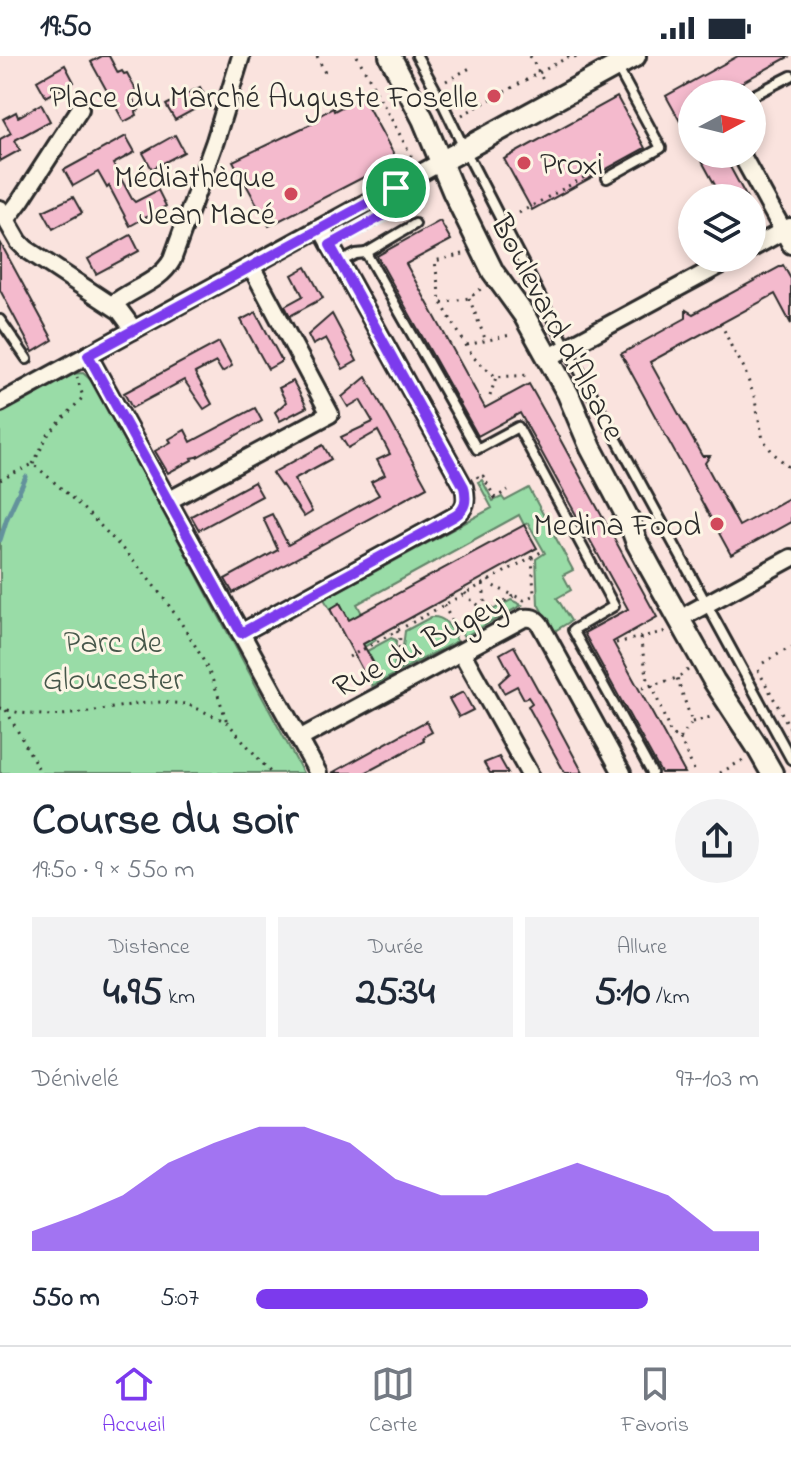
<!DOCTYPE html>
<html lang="fr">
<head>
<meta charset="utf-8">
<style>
	body { margin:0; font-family:"Indie Flower",sans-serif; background:#f2f2f3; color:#1f2937; height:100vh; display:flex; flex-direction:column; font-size:30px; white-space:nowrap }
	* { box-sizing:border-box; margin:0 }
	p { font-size:26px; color:#747a83 }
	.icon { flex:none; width:44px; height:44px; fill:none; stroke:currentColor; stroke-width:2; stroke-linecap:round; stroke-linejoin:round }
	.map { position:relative; height:717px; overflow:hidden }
	.panel { display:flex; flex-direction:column; background:#fff; flex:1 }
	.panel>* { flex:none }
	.needle { width:52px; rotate:83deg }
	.controls { position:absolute; left:678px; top:24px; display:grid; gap:16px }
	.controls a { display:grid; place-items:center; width:88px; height:88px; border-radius:50%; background:#fff; box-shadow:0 4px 12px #0003; font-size:40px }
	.pin { position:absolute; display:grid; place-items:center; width:68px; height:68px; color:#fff; margin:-34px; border:4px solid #fff; border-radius:50%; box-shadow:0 2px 8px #0007 }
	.round { display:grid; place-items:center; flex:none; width:84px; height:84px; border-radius:42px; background:#f2f2f3 }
	.head { display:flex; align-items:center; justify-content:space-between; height:136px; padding:0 32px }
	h1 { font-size:44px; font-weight:700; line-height:60px }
	.figures { display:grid; grid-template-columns:repeat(3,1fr); gap:12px; height:136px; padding:8px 32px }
	.figures div { display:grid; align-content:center; border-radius:0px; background:#f2f2f3; text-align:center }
	.figures b { font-size:40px; font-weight:700 }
	.figures small { font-size:22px; font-weight:400 }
	.figures p { font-size:22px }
	.chart { height:224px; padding:16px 32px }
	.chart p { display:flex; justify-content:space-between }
	.chart svg { width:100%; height:144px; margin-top:8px; fill:#7c3aed; opacity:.7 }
	ul { padding:0 32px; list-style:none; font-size:26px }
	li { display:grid; grid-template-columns:128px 96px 1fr; align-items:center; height:60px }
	li i { height:20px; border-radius:10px; background:#7c3aed }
	.status { display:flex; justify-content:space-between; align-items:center; height:56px; padding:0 40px; background:#fff; direction:ltr }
	.status svg { height:22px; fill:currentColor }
	.dock { display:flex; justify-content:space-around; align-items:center; height:112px; border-top:2px solid #e0e1e3; background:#fff; font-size:22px; color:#747a83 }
	.dock a { display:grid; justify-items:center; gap:4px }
	.dock .selected { color:#7c3aed }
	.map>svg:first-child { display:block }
	.green { fill:#99dca7; stroke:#628469; stroke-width:2 }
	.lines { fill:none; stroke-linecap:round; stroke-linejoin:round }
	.stream { stroke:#63929c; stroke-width:5 }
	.building { fill:#f4bacd; stroke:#2b2b2b; stroke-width:2 }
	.service-casing { stroke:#2b2b2b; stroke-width:14 }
	.minor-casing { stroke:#2b2b2b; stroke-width:22 }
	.tertiary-casing { stroke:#2b2b2b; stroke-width:26 }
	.path { stroke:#2b2b2b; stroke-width:3; stroke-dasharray:2 6; stroke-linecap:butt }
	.service { stroke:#fcf5e5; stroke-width:8 }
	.minor { stroke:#fcf5e5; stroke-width:16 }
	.tertiary { stroke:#fcf5e5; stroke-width:20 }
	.route-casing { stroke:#fff; stroke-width:16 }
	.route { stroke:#7c3aed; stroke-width:10 }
	.poi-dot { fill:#d1495b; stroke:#fcf5e5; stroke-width:3 }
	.labels { text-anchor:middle; stroke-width:6; stroke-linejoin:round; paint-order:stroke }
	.poi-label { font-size:32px; fill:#2b2b2b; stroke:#fcf5e5; text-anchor:end }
	.street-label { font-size:32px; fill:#2b2b2b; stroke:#fcf5e5 }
	.park-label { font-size:32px; fill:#46574a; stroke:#fcf5e5 }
</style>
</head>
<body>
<div class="status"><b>19:50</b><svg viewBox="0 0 49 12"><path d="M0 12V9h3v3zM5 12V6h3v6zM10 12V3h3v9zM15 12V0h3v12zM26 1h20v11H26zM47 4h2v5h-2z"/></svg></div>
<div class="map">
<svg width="791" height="717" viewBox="0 0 791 717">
	<rect width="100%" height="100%" fill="#fae3de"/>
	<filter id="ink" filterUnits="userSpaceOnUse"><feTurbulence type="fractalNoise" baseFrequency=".0125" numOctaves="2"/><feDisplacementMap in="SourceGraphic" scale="16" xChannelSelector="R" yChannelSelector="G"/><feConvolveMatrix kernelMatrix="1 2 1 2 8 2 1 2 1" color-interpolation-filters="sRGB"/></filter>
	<g filter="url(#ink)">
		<!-- green -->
		<g class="green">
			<polygon points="83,317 94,327 303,717 0,717 0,356 71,318"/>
			<polygon points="482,424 493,445 502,441 505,445 529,432 573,514 563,519 571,534 557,542 571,565 553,576 538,548 536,503 545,497 528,467 524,469 519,459 357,548 376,584 364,591 340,548 330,553 324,543 492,452 478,426"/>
			<polygon points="511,544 522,549 464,581 459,572"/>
			<path d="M431 561C447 560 451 573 457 585L400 615 405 575Z"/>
			<polygon points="391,582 396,584 396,586 394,619 372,630 366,621 377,614 367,595"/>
		</g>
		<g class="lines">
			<!-- stream -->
			<polyline class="stream" points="0,484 7,462 26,421"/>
		</g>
		<!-- building -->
		<g class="building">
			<polygon points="102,0 109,0 118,17 122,15 124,18 127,17 136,34 130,38 139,54 136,56 137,59 124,66 91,6"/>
			<polygon points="738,0 790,0 721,38 692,38 692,87 666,40"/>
			<polygon points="65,9 74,26 46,41 37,25"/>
			<polygon points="200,31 208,46 175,64 166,49"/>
			<polygon points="362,40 397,104 269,170 233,105 317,65 315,62 333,52 334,55"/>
			<polygon points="617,41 645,92 532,154 504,103"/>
			<polygon points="41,48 50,65 15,84 20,94 0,105 0,83 11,77 3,63 16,56 18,61"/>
			<polygon points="175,79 184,96 152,113 143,97"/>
			<polygon points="126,80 135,96 113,108 132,143 135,146 158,134 166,150 130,170 109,130 107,132 98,116 73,130 64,114"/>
			<polygon points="698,98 723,98 747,142 722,142"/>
			<polygon points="73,141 82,157 53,173 43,155"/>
			<polygon points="440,165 451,184 406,208 485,352 529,328 561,385 657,561 613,586 685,717 661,717 584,577 628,553 520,357 478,380 377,200"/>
			<polygon points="131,179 139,195 96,218 88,203"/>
			<polygon points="0,186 53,284 33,296 0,234"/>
			<polygon points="783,209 791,223 791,268 775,238 650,306 702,400 710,400 705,407 739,470 791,441 791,466 731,499 621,298 686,262 686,254 693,258"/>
			<polygon points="306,211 323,242 290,260 285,250 303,240 292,219"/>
			<polygon points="256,256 282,305 268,313 241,264"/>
			<polygon points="332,258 357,305 343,313 326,282 313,289 308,279"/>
			<polygon points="219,286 232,310 222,316 216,306 195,317 212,348 204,353 184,324 132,352 124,337"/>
			<polygon points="366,321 427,431 233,537 225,523 278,494 263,462 272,458 288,489 379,439 371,426 385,419 377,404 390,398 378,375 348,392 341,381 373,366 360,344 348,351 342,341"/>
			<polygon points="293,325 307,351 280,365 275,356 286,346 279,332"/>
			<polygon points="255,352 262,365 197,401 191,402 192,404 168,417 155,395 171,386 169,383 185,374 191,386"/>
			<polygon points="323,389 331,403 294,423 312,456 304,461 282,429 281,430 272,417"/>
			<polygon points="254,426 262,440 199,474 191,460"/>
			<polygon points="524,469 537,492 363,588 378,615 366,621 330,553 340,547 349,564"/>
			<polygon points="514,590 554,663 583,717 565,717 529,652 528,650 532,647 528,641 524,643 517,630 504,637 499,627 510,617 500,598"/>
			<polygon points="463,636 473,654 459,661 449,643"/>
			<polygon points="426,665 432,676 423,681 424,685 393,702 365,717 332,717"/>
			<polygon points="499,701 508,717 490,717 484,707"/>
		</g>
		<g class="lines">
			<defs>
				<g id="service">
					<polyline points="417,0 440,42 465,94 567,292 791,703"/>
					<polyline points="752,40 791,20"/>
					<polyline points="607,122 661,92 617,11"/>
					<polyline points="415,168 366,197 477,393 518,371 614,550 573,574 652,717"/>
					<polyline points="330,189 393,154 396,132"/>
					<polyline points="340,206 356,198 366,197"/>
					<polyline points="0,264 27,303"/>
				</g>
				<g id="minor">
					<polyline points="741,98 791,189"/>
					<polyline points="0,153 19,186 26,193 120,255 134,274"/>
					<polyline points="6,164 21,144 80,53"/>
					<polyline points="752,192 790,171"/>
					<path d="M112 249C132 232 159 227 172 204L215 85 241 0"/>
					<polyline points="88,299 318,717"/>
					<polyline points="548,302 733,202"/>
					<polyline points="0,347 441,106"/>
					<polyline points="168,445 330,358 251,210"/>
					<polyline points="690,557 791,502"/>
					<path d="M241 577 455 460C466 453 467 444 464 431L321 172"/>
					<polyline points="462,597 529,717"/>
					<path d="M299 683 524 562C531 561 535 562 540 568L622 717"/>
				</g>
				<g id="tertiary">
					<polyline points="390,0 423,63 453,135 493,216 524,259 548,302 568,338 591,392 628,462 637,487 651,513 714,625 756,689 772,717"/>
					<polyline points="441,106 635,0"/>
				</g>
			</defs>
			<!-- service casing -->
			<use href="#service" class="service-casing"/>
			<!-- minor casing -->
			<use href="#minor" class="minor-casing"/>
			<!-- tertiary casing -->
			<use href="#tertiary" class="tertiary-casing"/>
			<!-- path -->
			<g class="path">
				<polyline points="317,0 326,19"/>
				<polyline points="357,0 413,103"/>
				<polyline points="530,0 543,24"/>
				<polyline points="575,0 578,5"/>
				<polyline points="446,25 470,12"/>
				<polyline points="462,59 570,0"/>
				<polyline points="519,157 592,117 596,119"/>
				<polyline points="463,198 435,205 440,245 473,301 496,321 531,319"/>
				<polyline points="469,242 486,285"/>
				<polyline points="442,247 469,242 482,232"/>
				<polyline points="721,267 732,292 743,310 754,340 763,383 773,397 791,413"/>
				<polyline points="467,289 510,279"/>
				<polyline points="490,340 496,321"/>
				<polyline points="33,408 48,379 83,341 77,321"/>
				<polyline points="477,420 479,423 483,420 495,442 508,434"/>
				<path d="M0 424 33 408C98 462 171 537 208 614 216 630 221 649 227 666"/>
				<polyline points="489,524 493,530 524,544 534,539 532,501"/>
				<polyline points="483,528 486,555"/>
				<polyline points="465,537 469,542 486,555"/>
				<polyline points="444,549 458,578"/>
				<polyline points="455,571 514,540"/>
				<polyline points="397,575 400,580 398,610"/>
				<polyline points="640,582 649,629"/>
				<polyline points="616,587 667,575"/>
				<polyline points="349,601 541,496"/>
				<polyline points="763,607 791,591"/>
				<polyline points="758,614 791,674"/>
				<polyline points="652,629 671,679 680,683 692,666 677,622"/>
				<polyline points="642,632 677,622 688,614"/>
				<polyline points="0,652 20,657 51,660 83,657 136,648 161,646 187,648 227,666 271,717"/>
				<polyline points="6,654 41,717"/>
				<polyline points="692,666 715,660"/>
				<polyline points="680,683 694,714 699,717"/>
				<polyline points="720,717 743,704"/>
			</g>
			<!-- service -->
			<use href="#service" class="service"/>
			<!-- minor -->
			<use href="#minor" class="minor"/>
			<!-- tertiary -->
			<use href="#tertiary" class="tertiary"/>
		</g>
	</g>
	<g class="lines" filter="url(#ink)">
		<defs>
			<path id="route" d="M396 132 393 154 330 189 464 431C467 444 466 453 455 460L241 577 88 299Z"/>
		</defs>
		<!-- route casing -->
		<use href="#route" class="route-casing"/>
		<!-- route -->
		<use href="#route" class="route"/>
	</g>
	<!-- markers -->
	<g class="poi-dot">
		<circle cx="494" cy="40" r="8"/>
		<circle cx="524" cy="107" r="8"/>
		<circle cx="291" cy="138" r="8"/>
		<circle cx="717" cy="468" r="8"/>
	</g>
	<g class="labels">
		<!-- poi labels -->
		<g class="poi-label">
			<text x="478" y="51">Place du Marché Auguste Foselle</text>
			<text x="540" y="118" text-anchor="start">Proxi</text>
			<text x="275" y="131">Médiathèque<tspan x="275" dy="37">Jean Macé</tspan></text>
			<text x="701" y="479">Medina Food</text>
		</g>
		<!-- street labels -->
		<g class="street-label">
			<text transform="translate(559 271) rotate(62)" y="11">Boulevard d'Alsace</text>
			<text transform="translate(418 588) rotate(-28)" y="11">Rue du Bugey</text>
		</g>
		<!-- park labels -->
		<g class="park-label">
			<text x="113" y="596">Parc de<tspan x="113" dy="37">Gloucester</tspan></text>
		</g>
	</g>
</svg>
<div class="controls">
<a><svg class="needle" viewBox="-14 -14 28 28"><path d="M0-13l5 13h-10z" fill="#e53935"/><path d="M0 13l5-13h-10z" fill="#747a83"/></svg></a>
<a><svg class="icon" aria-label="layers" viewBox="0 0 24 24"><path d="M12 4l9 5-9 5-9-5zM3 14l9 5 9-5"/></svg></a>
</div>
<div class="pin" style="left:396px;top:132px;background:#1e9e55"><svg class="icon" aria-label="arrive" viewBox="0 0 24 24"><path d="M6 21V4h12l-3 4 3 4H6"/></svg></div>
</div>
<section class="panel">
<div class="head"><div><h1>Course du soir</h1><p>19:50 · 9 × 550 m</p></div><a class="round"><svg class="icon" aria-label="share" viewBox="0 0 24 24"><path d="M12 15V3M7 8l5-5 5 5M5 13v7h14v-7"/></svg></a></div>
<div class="figures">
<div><p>Distance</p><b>4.95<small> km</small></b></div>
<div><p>Durée</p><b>25:34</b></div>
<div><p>Allure</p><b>5:10<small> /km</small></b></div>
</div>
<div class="chart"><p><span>Dénivelé</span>97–103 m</p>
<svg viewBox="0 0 160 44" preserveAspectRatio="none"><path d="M0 44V38L10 33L20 27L30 17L40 11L50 6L60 6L70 11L80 22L90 27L100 27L110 22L120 17L130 22L140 27L150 38L160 38V44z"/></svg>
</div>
<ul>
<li><b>550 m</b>5:07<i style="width:78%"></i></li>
</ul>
</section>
<nav class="dock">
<a class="selected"><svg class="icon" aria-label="home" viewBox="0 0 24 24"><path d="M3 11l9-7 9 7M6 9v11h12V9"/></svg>Accueil</a>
<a><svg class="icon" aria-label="map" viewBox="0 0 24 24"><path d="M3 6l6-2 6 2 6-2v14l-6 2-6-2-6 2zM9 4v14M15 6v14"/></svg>Carte</a>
<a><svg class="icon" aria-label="saved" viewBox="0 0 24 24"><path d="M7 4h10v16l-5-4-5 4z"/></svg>Favoris</a>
</nav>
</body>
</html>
